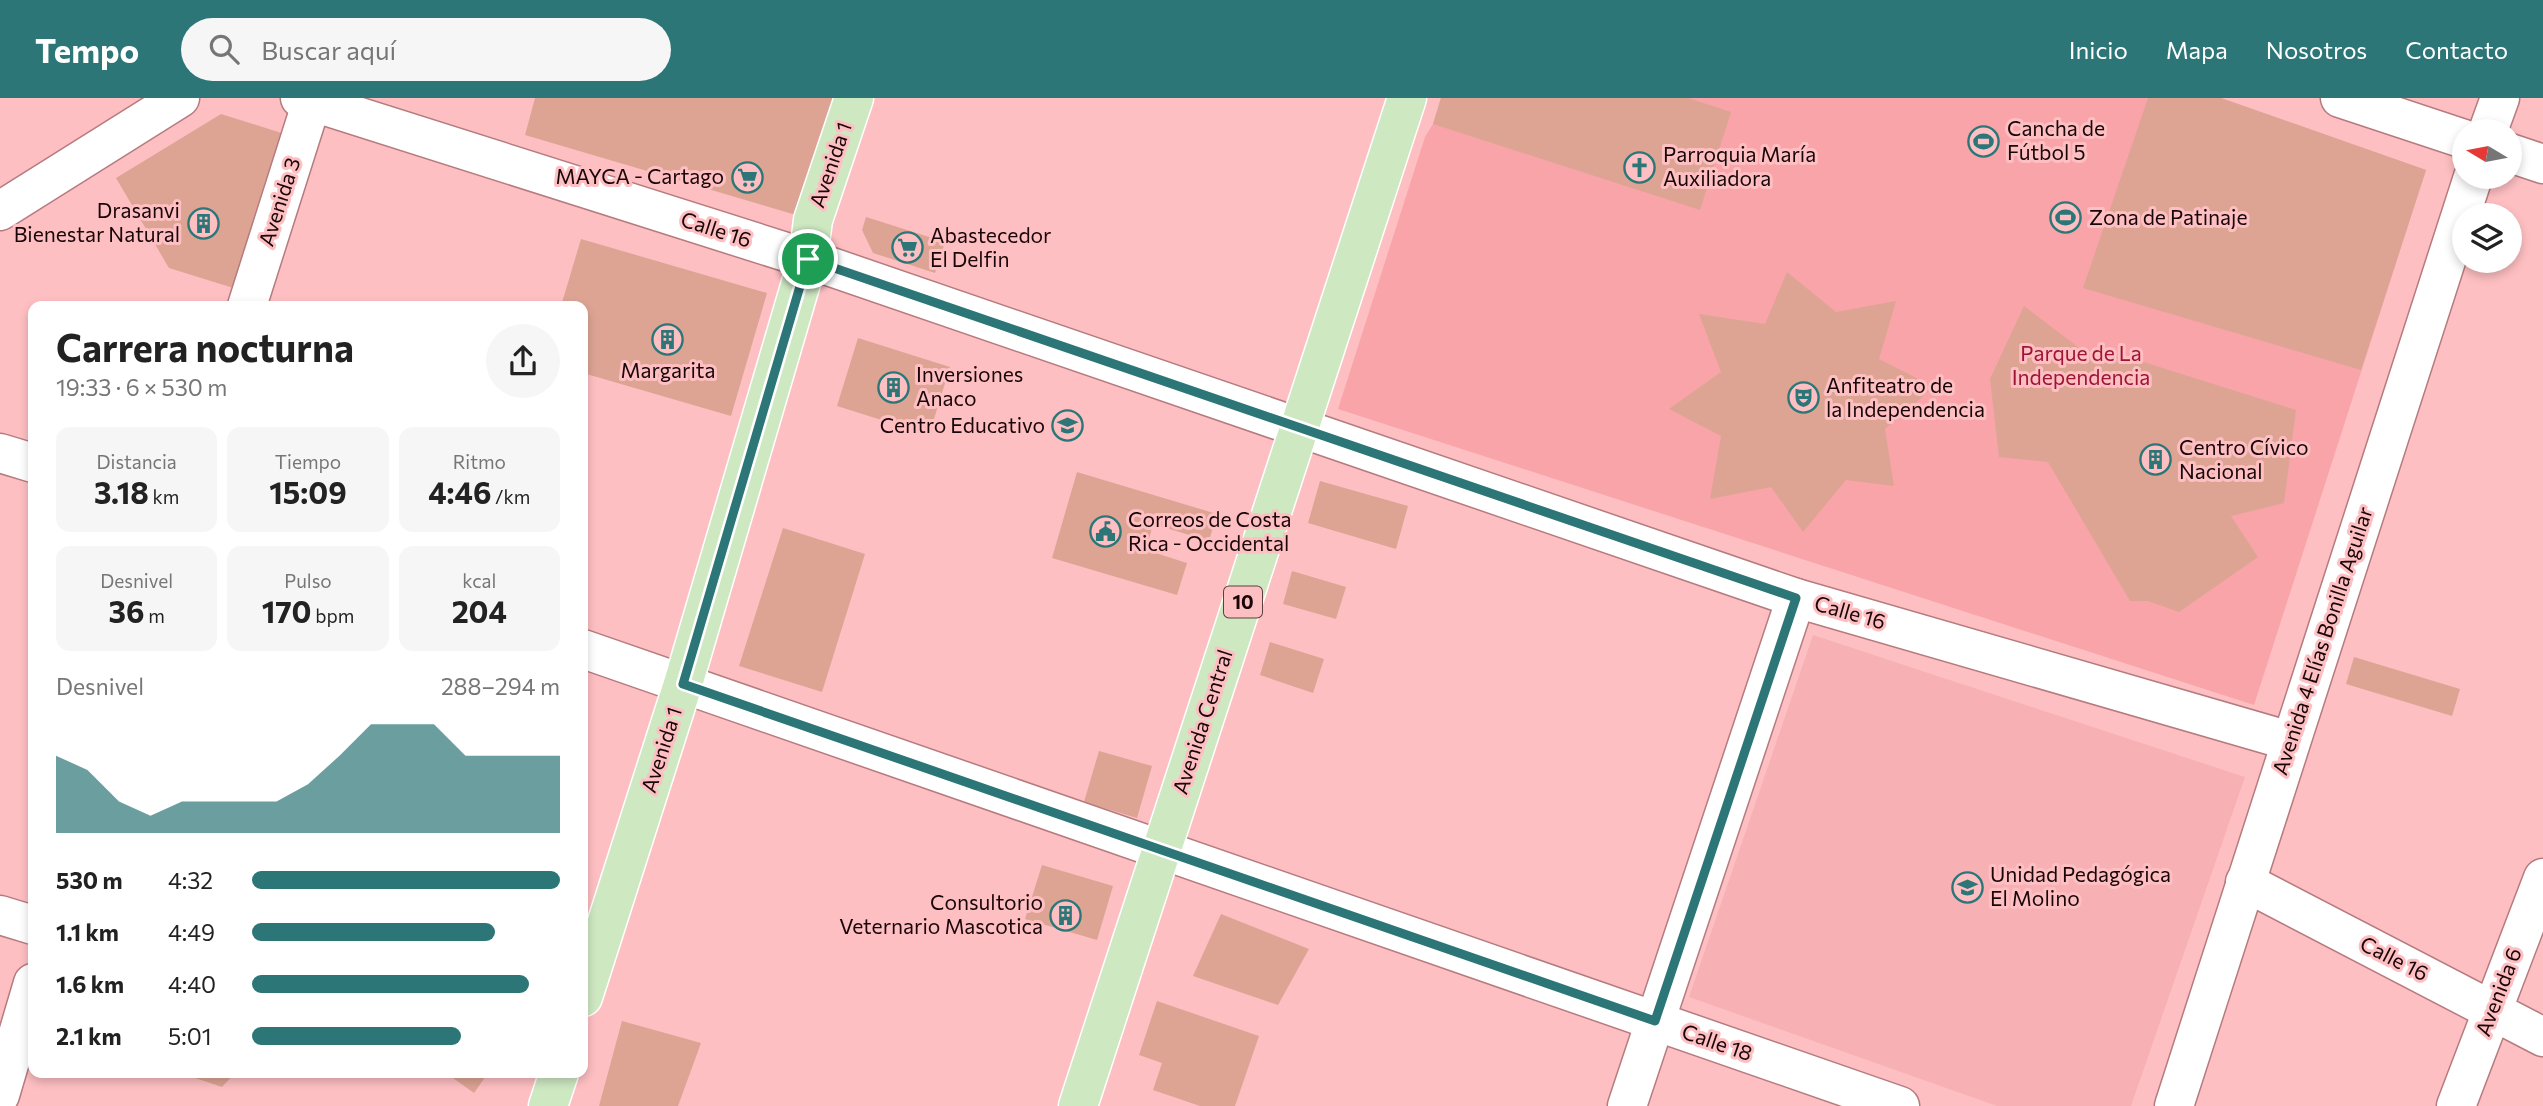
<!DOCTYPE html>
<html lang="es">
<head>
<meta charset="utf-8">
<style>
	body { margin:0; font-family:Commissioner,sans-serif; background:#f6f6f6; color:#222; height:100vh; display:flex; flex-direction:column; font-size:26px; white-space:nowrap }
	* { box-sizing:border-box; margin:0 }
	p { font-size:23px; color:#767676 }
	.icon { flex:none; width:38px; height:38px; fill:none; stroke:currentColor; stroke-width:2; stroke-linecap:round; stroke-linejoin:round }
	.map { position:relative; flex:1; overflow:hidden }
	.drawer { position:absolute; left:28px; top:203px; width:560px; height:777px; display:flex; flex-direction:column; background:#fff; border-radius:14px; box-shadow:0 4px 10px #0003 }
	.drawer>* { flex:none }
	.needle { width:46px; rotate:280deg }
	.controls { position:absolute; left:2452px; top:21px; display:grid; gap:14px }
	.controls a { display:grid; place-items:center; width:70px; height:70px; border-radius:50%; background:#fff; box-shadow:0 4px 10px #0003; font-size:35px }
	.pin { position:absolute; display:grid; place-items:center; width:60px; height:60px; color:#fff; margin:-30px; border:4px solid #fff; border-radius:50%; box-shadow:0 2px 7px #0007 }
	.round { display:grid; place-items:center; flex:none; width:74px; height:74px; border-radius:37px; background:#f6f6f6 }
	.overview { display:flex; align-items:center; justify-content:space-between; height:119px; padding:0 28px }
	h1 { font-size:38px; font-weight:700; line-height:52px }
	.metrics { display:grid; grid-template-columns:repeat(3,1fr); gap:10px; height:119px; padding:7px 28px }
	.metrics div { display:grid; align-content:center; border-radius:14px; background:#f6f6f6; text-align:center }
	.metrics b { font-size:30px; font-weight:700 }
	.metrics small { font-size:19px; font-weight:400 }
	.metrics p { font-size:19px }
	.chart { height:196px; padding:14px 28px }
	.chart p { display:flex; justify-content:space-between }
	.chart svg { width:100%; height:126px; margin-top:7px; fill:#2d7677; opacity:.7 }
	ul { padding:0 28px; list-style:none; font-size:23px }
	li { display:grid; grid-template-columns:112px 84px 1fr; align-items:center; height:52px }
	li i { height:18px; border-radius:9px; background:#2d7677 }
	header { display:flex; align-items:center; gap:42px; box-sizing:border-box; height:98px; padding:0 35px; background:#2d7677; color:#fff }
	header strong { font-size:33px }
	nav { display:flex; gap:38px; margin-inline-start:auto; font-size:24px }
	.search { width:490px; height:63px; background:#f6f6f6; display:flex; align-items:center; gap:18px; box-sizing:border-box; padding:0 24px; border-radius:38px; color:#767676; font-size:26px }
	.map>svg:first-child { display:block }
	.built { fill:#f7b1b4 }
	.green { fill:#f9a4a9 }
	.building { fill:#dda494 }
	.lines { fill:none; stroke-linecap:round; stroke-linejoin:round }
	.street-casing { stroke:#b57b7e; stroke-width:41 }
	.secondary-casing { stroke:#b57b7e; stroke-width:41 }
	.primary-casing { stroke:#fff; stroke-width:41 }
	.street { stroke:#fff; stroke-width:38 }
	.secondary { stroke:#fff; stroke-width:38 }
	.primary { stroke:#cee8c2; stroke-width:38 }
	.route-casing { stroke:#fff; stroke-width:14 }
	.route { stroke:#2d7677; stroke-width:9 }
	.labels { text-anchor:middle; stroke-width:6; stroke-linejoin:round; paint-order:stroke }
	.shield { fill:#febfc2; stroke:#5e3e40; stroke-width:2 }
	.shield-label { font-size:19px; font-weight:bold; fill:#190608 }
	.poi-label { font-size:21px; fill:#190608; stroke:#febfc2; text-anchor:start }
	.street-label { font-size:21px; fill:#190608; stroke:#febfc2 }
	.park-label { font-size:21px; fill:#9e1435; stroke:#febfc2 }
</style>
</head>
<body>
<header>
<strong>Tempo</strong>
<div class="search"><svg class="icon" aria-label="search" viewBox="0 0 24 24"><circle cx="10" cy="10" r="6"/><path d="M15 15l6 6"/></svg>Buscar aquí</div>
<nav><a>Inicio</a><a>Mapa</a><a>Nosotros</a><a>Contacto</a></nav>
</header>
<div class="map">
<svg width="2543" height="1008" viewBox="0 0 2543 1008">
	<rect width="100%" height="100%" fill="#febfc2"/>
	<!-- built -->
	<polygon class="built" points="1813,537 2245,679 2131,1008 1997,1008 1689,899"/>
	<!-- green -->
	<polygon class="green" points="1441,0 2221,0 2426,72 2254,607 1338,311 1425,39 1433,26"/>
	<!-- building -->
	<g class="building">
		<polygon points="535,0 848,0 813,122 525,37"/>
		<polygon points="1441,0 1688,0 1731,14 1700,112 1433,26"/>
		<polygon points="2148,0 2221,0 2426,72 2361,272 2083,190"/>
		<polygon points="221,16 291,38 243,193 169,170 116,80"/>
		<polygon points="866,119 945,144 935,175 873,155 862,132"/>
		<polygon points="581,141 767,195 731,318 583,275 583,208 561,208"/>
		<polygon points="1787,174 1836,214 1896,203 1879,261 1934,289 1885,331 1894,388 1846,382 1803,434 1771,389 1710,401 1721,338 1669,311 1721,274 1699,216 1765,226"/>
		<polygon points="2024,208 2087,256 2112,254 2296,312 2284,405 2231,418 2258,459 2179,514 2148,503 2130,503 2048,364 1999,359 1990,281"/>
		<polygon points="858,240 950,269 929,337 837,308"/>
		<polygon points="1077,374 1217,416 1209,443 1153,426 1146,452 1187,465 1177,497 1052,460"/>
		<polygon points="1320,383 1408,408 1396,451 1308,425"/>
		<polygon points="783,430 865,456 822,594 739,568"/>
		<polygon points="1292,473 1346,489 1336,521 1283,506"/>
		<polygon points="1270,544 1324,561 1313,595 1260,577"/>
		<polygon points="2354,559 2460,591 2452,618 2346,586"/>
		<polygon points="1099,653 1152,668 1137,720 1084,704"/>
		<polygon points="1042,767 1113,788 1097,842 1025,821"/>
		<polygon points="1221,816 1309,851 1278,907 1193,878"/>
		<polygon points="1157,903 1259,938 1235,1008 1200,1008 1153,992 1162,965 1139,957"/>
		<polygon points="622,923 701,945 678,1008 599,1008"/>
		<polygon points="180,975 235,975 222,989"/>
		<polygon points="446,975 488,975 474,995"/>
	</g>
	<g class="lines">
		<defs>
			<g id="street">
				<polyline points="300,0 808,161 1796,500 2290,643"/>
				<polyline points="0,113 180,0"/>
				<polyline points="0,355 33,365"/>
				<polyline points="583,551 1900,1008"/>
				<polyline points="2245,784 2543,939"/>
				<polyline points="0,817 33,827"/>
				<polyline points="1627,1008 1796,500"/>
				<polyline points="2456,1008 2543,780"/>
			</g>
			<g id="secondary">
				<polyline points="2340,0 2464,41"/>
				<polyline points="2488,33 2500,0"/>
				<polyline points="2510,55 2543,66"/>
				<polyline points="247,208 313,0"/>
				<polyline points="0,997 33,885"/>
				<polyline points="2174,1008 2473,79"/>
			</g>
			<g id="primary">
				<polyline points="583,899 683,586 808,161 813,122 854,0"/>
				<polyline points="548,1008 559,975"/>
				<polyline points="1078,1008 1407,0"/>
			</g>
		</defs>
		<!-- street casing -->
		<use href="#street" class="street-casing"/>
		<!-- secondary casing -->
		<use href="#secondary" class="secondary-casing"/>
		<!-- primary casing -->
		<use href="#primary" class="primary-casing"/>
		<!-- street -->
		<use href="#street" class="street"/>
		<!-- secondary -->
		<use href="#secondary" class="secondary"/>
		<!-- primary -->
		<use href="#primary" class="primary"/>
	</g>
	<g class="lines">
		<defs>
			<polygon id="route" points="808,161 1796,500 1655,923 683,586"/>
		</defs>
		<!-- route casing -->
		<use href="#route" class="route-casing"/>
		<!-- route -->
		<use href="#route" class="route"/>
	</g>
	<!-- icons -->
	<defs>
		<symbol id="stadium-ring" viewBox="-11 -11 22 22"><circle r="9.5" fill="#febfc2" stroke="#2d7677" stroke-width="1.5"/><path d="M0-5a6.5 5 0 1 0 0 10a6.5 5 0 1 0 0-10ZM-3.5-1.8h7v3.6h-7Z" fill="#2d7677"/></symbol>
		<symbol id="church-ring" viewBox="-11 -11 22 22"><circle r="9.5" fill="#febfc2" stroke="#2d7677" stroke-width="1.5"/><path d="M-1.2-6h2.4v3.5h3.3v2.4h-3.3V6h-2.4V-.1h-3.3v-2.4h3.3Z" fill="#2d7677"/></symbol>
		<symbol id="supermarket-ring" viewBox="-11 -11 22 22"><circle r="9.5" fill="#febfc2" stroke="#2d7677" stroke-width="1.5"/><path d="M-6-5.5h2.5l.6 2H6L4.5 2H-2.5L-4.4-4H-6ZM-1.5 3.2a1.3 1.3 0 1 0 .1 0ZM3 3.2a1.3 1.3 0 1 0 .1 0Z" fill="#2d7677"/></symbol>
		<symbol id="building-ring" viewBox="-11 -11 22 22"><circle r="9.5" fill="#febfc2" stroke="#2d7677" stroke-width="1.5"/><path d="M-4-6H4V6H1V3H-1V6H-4ZM-2.5-4.3h1.7v1.8h-1.7ZM.8-4.3h1.7v1.8H.8ZM-2.5-1h1.7V.8h-1.7ZM.8-1h1.7V.8H.8Z" fill="#2d7677"/></symbol>
		<symbol id="theatre-ring" viewBox="-11 -11 22 22"><circle r="9.5" fill="#febfc2" stroke="#2d7677" stroke-width="1.5"/><path d="M-5-5.5Q0-4 5-5.5V0Q5 5 0 6Q-5 5-5 0ZM-3.3-2.5H-1v1.5H-3.3ZM1-2.5H3.3v1.5H1ZM-2.8 1Q0 5.5 2.8 1Z" fill="#2d7677"/></symbol>
		<symbol id="school-ring" viewBox="-11 -11 22 22"><circle r="9.5" fill="#febfc2" stroke="#2d7677" stroke-width="1.5"/><path d="M0-5L7-2L0 1L-7-2ZM-4 1L0 2.5L4 1V4Q0 6-4 4Z" fill="#2d7677"/></symbol>
		<symbol id="civic-ring" viewBox="-11 -11 22 22"><circle r="9.5" fill="#febfc2" stroke="#2d7677" stroke-width="1.5"/><path d="M-.6-6.5H3V-4.5H.6V-3L4-1V1h2V6H-6V1h2V-1L-.6-3ZM-1.2 2.5V6h2.4V2.5Z" fill="#2d7677"/></symbol>
	</defs>
	<g fill-rule="evenodd">
		<use href="#stadium-ring" x="1966" y="26" width="35" height="35"/>
		<use href="#church-ring" x="1622" y="52" width="35" height="35"/>
		<use href="#supermarket-ring" x="730" y="62" width="35" height="35"/>
		<use href="#stadium-ring" x="2048" y="102" width="35" height="35"/>
		<use href="#building-ring" x="186" y="108" width="35" height="35"/>
		<use href="#supermarket-ring" x="890" y="132" width="35" height="35"/>
		<use href="#building-ring" x="650" y="224" width="35" height="35"/>
		<use href="#building-ring" x="876" y="272" width="35" height="35"/>
		<use href="#theatre-ring" x="1786" y="282" width="35" height="35"/>
		<use href="#school-ring" x="1050" y="310" width="35" height="35"/>
		<use href="#building-ring" x="2138" y="344" width="35" height="35"/>
		<use href="#civic-ring" x="1088" y="416" width="35" height="35"/>
		<use href="#school-ring" x="1950" y="772" width="35" height="35"/>
		<use href="#building-ring" x="1048" y="800" width="35" height="35"/>
	</g>
	<g class="labels">
		<!-- shield labels -->
		<rect class="shield" x="1224" y="488.5" width="38" height="31" rx="5"/>
		<g class="shield-label">
			<text x="1243" y="511">10</text>
		</g>
		<!-- poi labels -->
		<g class="poi-label">
			<text x="2007" y="38">Cancha de<tspan x="2007" dy="24">Fútbol 5</tspan></text>
			<text x="1663" y="64">Parroquia María<tspan x="1663" dy="24">Auxiliadora</tspan></text>
			<text x="724" y="86" text-anchor="end">MAYCA - Cartago</text>
			<text x="180" y="120" text-anchor="end">Drasanvi<tspan x="180" dy="24">Bienestar Natural</tspan></text>
			<text x="2089" y="127">Zona de Patinaje</text>
			<text x="930" y="145">Abastecedor<tspan x="930" dy="24">El Delfin</tspan></text>
			<text x="668" y="280" text-anchor="middle">Margarita</text>
			<text x="916" y="284">Inversiones<tspan x="916" dy="24">Anaco</tspan></text>
			<text x="1826" y="295">Anfiteatro de<tspan x="1826" dy="24">la Independencia</tspan></text>
			<text x="1045" y="335" text-anchor="end">Centro Educativo</text>
			<text x="2179" y="357">Centro Cívico<tspan x="2179" dy="24">Nacional</tspan></text>
			<text x="1128" y="429">Correos de Costa<tspan x="1128" dy="24">Rica - Occidental</tspan></text>
			<text x="1990" y="784">Unidad Pedagógica<tspan x="1990" dy="24">El Molino</tspan></text>
			<text x="1043" y="812" text-anchor="end">Consultorio<tspan x="1043" dy="24">Veternario Mascotica</tspan></text>
		</g>
		<!-- street labels -->
		<g class="street-label">
			<text transform="translate(831 67) rotate(-71)" y="7">Avenida 1</text>
			<text transform="translate(280 104) rotate(-72)" y="7">Avenida 3</text>
			<text transform="translate(716 132) rotate(18)" y="7">Calle 16</text>
			<text transform="translate(1850 515) rotate(16)" y="7">Calle 16</text>
			<text transform="translate(2323 543) rotate(-72)" y="7">Avenida 4 Elías Bonilla Aguilar</text>
			<text transform="translate(1203 624) rotate(-72)" y="7">Avenida Central</text>
			<text transform="translate(662 652) rotate(-72)" y="7">Avenida 1</text>
			<text transform="translate(2394 861) rotate(27)" y="7">Calle 16</text>
			<text transform="translate(2499 894) rotate(-69)" y="7">Avenida 6</text>
			<text transform="translate(1717 945) rotate(19)" y="7">Calle 18</text>
		</g>
		<!-- park labels -->
		<g class="park-label">
			<text x="2081" y="263">Parque de La<tspan x="2081" dy="24">Independencia</tspan></text>
		</g>
	</g>
</svg>
<div class="controls">
<a><svg class="needle" viewBox="-14 -14 28 28"><path d="M0-13l5 13h-10z" fill="#e53935"/><path d="M0 13l5-13h-10z" fill="#767676"/></svg></a>
<a><svg class="icon" aria-label="layers" viewBox="0 0 24 24"><path d="M12 4l9 5-9 5-9-5zM3 14l9 5 9-5"/></svg></a>
</div>
<div class="pin" style="left:808px;top:161px;background:#1e9e55"><svg class="icon" aria-label="arrive" viewBox="0 0 24 24"><path d="M6 21V4h12l-3 4 3 4H6"/></svg></div>
<section class="drawer">
<div class="overview"><div><h1>Carrera nocturna</h1><p>19:33 · 6 × 530 m</p></div><a class="round"><svg class="icon" aria-label="share" viewBox="0 0 24 24"><path d="M12 15V3M7 8l5-5 5 5M5 13v7h14v-7"/></svg></a></div>
<div class="metrics">
<div><p>Distancia</p><b>3.18<small> km</small></b></div>
<div><p>Tiempo</p><b>15:09</b></div>
<div><p>Ritmo</p><b>4:46<small> /km</small></b></div>
</div>
<div class="metrics">
<div><p>Desnivel</p><b>36<small> m</small></b></div>
<div><p>Pulso</p><b>170<small> bpm</small></b></div>
<div><p>kcal</p><b>204</b></div>
</div>
<div class="chart"><p><span>Desnivel</span>288–294 m</p>
<svg viewBox="0 0 160 44" preserveAspectRatio="none"><path d="M0 44V17L10 22L20 33L30 38L40 33L50 33L60 33L70 33L80 27L90 17L100 6L110 6L120 6L130 17L140 17L150 17L160 17V44z"/></svg>
</div>
<ul>
<li><b>530 m</b>4:32<i style="width:100%"></i></li>
<li><b>1.1 km</b>4:49<i style="width:79%"></i></li>
<li><b>1.6 km</b>4:40<i style="width:90%"></i></li>
<li><b>2.1 km</b>5:01<i style="width:68%"></i></li>
</ul>
</section>
</div>
</body>
</html>
